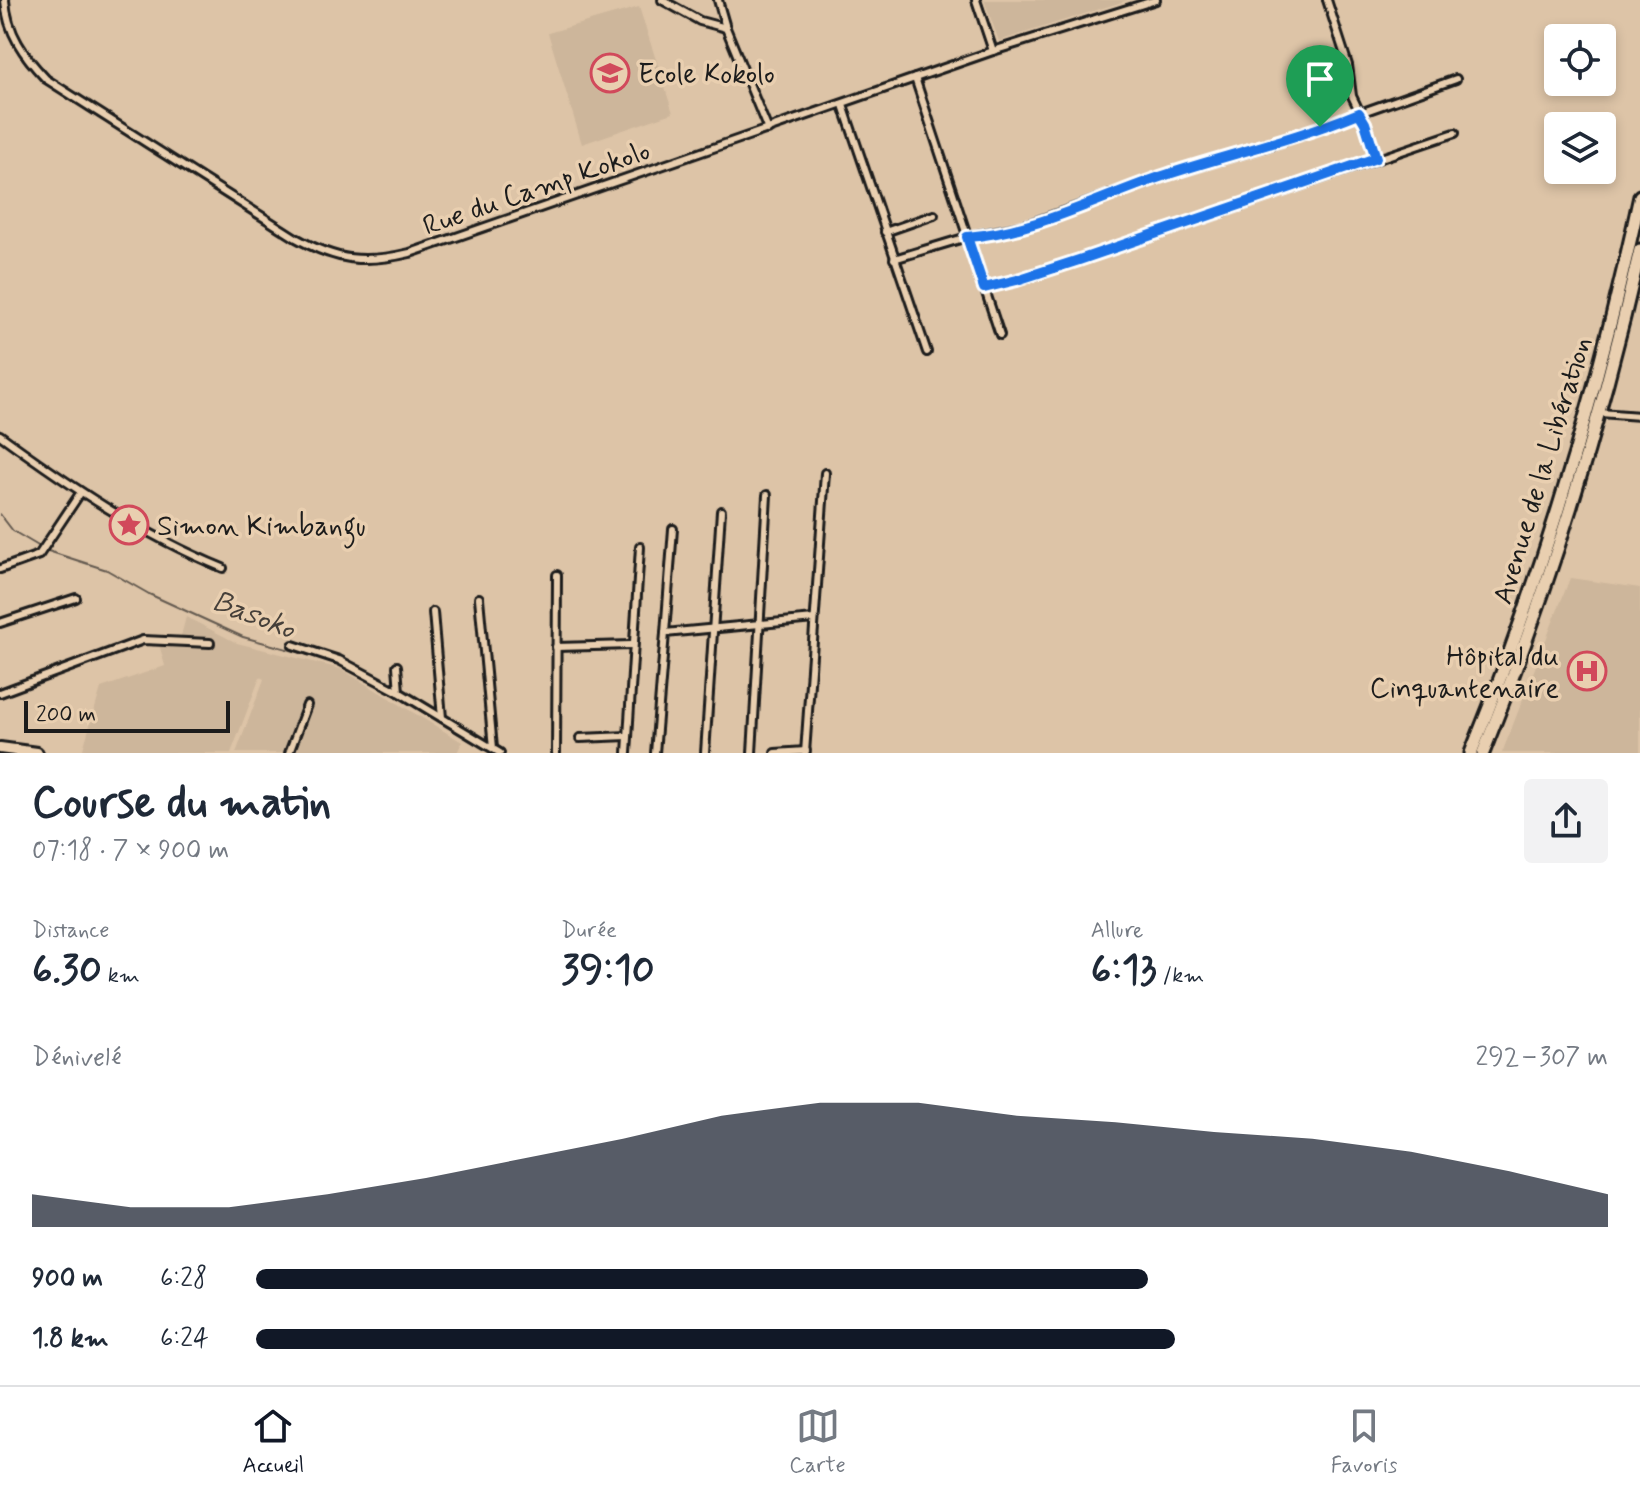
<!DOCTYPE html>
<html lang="fr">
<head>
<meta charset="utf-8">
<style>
	body { margin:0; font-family:Mynerve,sans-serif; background:#f2f2f3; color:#1f2937; height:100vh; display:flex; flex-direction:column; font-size:30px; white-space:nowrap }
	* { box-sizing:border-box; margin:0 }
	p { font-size:26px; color:#747a83 }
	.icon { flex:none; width:44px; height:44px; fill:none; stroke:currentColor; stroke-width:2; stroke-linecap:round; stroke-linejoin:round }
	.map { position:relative; height:753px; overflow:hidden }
	.panel { display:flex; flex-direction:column; background:#fff; flex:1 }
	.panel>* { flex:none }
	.fabs { position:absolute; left:1544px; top:24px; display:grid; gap:16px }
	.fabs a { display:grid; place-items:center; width:72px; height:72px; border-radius:8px; background:#fff; box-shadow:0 4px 12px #0003; font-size:40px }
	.scale { position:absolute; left:24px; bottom:20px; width:206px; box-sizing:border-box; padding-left:8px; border:4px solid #1c1c1c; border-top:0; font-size:22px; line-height:28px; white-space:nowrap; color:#1c1c1c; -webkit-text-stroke:6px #e9cfb0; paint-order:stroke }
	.pin { position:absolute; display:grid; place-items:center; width:68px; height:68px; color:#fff; margin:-82px -34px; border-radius:50% 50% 50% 0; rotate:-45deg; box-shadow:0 0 8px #0007 }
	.pin .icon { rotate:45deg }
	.round { display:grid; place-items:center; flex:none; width:84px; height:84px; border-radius:8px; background:#f2f2f3 }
	.overview { display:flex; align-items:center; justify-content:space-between; height:136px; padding:0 32px }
	h1 { font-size:44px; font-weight:700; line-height:60px }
	.metrics { display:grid; grid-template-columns:repeat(3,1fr); gap:12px; height:136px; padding:8px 32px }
	.metrics div { display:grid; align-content:center }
	.metrics b { font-size:40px; font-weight:700 }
	.metrics small { font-size:22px; font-weight:400 }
	.metrics p { font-size:22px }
	.chart { height:224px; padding:16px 32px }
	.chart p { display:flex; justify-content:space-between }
	.chart svg { width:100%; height:144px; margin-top:8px; fill:#111827; opacity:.7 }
	ul { padding:0 32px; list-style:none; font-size:26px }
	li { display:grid; grid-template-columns:128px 96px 1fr; align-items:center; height:60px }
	li i { height:20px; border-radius:10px; background:#111827 }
	.tab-bar { display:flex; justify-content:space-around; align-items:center; height:112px; border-top:2px solid #e0e1e3; background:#fff; font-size:22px; color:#747a83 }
	.tab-bar a { display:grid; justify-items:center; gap:4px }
	.tab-bar .selected { color:#111827 }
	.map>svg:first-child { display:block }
	.built { fill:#cdb69b }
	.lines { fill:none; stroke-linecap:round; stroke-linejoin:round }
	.stream { stroke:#645a50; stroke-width:2 }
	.street-casing { stroke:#1c1c1c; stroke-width:12 }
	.primary-casing { stroke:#1c1c1c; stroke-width:16 }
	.highway-casing { stroke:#1c1c1c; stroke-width:17 }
	.street { stroke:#e9cfb0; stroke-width:6 }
	.primary { stroke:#e9cfb0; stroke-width:10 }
	.highway { stroke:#e9cfb0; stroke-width:11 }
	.route-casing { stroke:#fff; stroke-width:16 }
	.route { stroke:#1a73e8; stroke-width:10 }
	.labels { text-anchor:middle; stroke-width:7; stroke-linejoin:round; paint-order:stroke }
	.poi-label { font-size:28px; fill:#1c1c1c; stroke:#e9cfb0; text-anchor:start }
	.street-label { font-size:28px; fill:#1c1c1c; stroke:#e9cfb0 }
	.water-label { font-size:30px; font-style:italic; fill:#46403a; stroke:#e9cfb0 }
</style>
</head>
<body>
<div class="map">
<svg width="1640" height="753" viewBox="0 0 1640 753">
	<rect width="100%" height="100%" fill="#ddc4a7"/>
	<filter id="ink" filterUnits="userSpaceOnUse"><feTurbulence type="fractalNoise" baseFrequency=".0125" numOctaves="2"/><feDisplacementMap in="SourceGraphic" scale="16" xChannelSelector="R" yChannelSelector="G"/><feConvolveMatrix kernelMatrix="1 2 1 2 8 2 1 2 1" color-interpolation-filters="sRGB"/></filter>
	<g filter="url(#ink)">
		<!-- built -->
		<g class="built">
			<polygon points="984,0 1128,0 999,41"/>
			<polygon points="639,7 673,113 582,144 548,33"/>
			<polygon points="1570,578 1640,588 1640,753 1502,753"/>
			<polygon points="186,617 237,643 341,669 462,742 457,753 236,753 264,679 260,677 231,753 94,753 83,749 101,688 165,666 159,644 181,636"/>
		</g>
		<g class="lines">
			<!-- stream -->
			<g class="stream">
				<polyline points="0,514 13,531 40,547"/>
				<polyline points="45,550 107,570 149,594 243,637 338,663 431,715"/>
			</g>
			<defs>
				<g id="street">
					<path d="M5 0C7 33 24 56 46 79L296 238C337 261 364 264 410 253L993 51 1156 0"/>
					<polyline points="662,0 700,21 726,28"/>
					<polyline points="718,0 726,28 768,130"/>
					<polyline points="976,0 993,51"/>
					<polyline points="1327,0 1348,65 1352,96 1365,123 1376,158"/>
					<polyline points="915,78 1000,335"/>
					<polyline points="843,105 927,352"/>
					<polyline points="885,232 934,215"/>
					<polyline points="894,259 967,237 1023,226 1169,174 1267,146 1456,79"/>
					<polyline points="984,288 1017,280 1079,260 1455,133"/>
					<polyline points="1600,413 1640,416"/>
					<path d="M0 435C70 486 142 535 223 568"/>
					<polyline points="0,569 39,555 81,492"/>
					<polyline points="479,598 493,748"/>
					<polyline points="433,612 442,718"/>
					<polyline points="0,623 76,598"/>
					<polyline points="665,633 673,529"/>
					<polyline points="293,645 339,660 399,692 500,753"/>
					<polyline points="556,647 632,645"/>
					<polyline points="397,666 399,692"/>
					<polyline points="0,693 143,640 210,643"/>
					<polyline points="580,738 628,736"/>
					<polyline points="289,753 307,705"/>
					<polyline points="556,753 557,575"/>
					<polyline points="627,753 640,547"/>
					<polyline points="655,753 665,633 814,619"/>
					<polyline points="705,753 721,511"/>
					<polyline points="752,753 767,495"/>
					<polyline points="775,753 806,751"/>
					<polyline points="805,753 825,473"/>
				</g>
				<polyline id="primary" points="0,748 37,753"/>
				<g id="highway">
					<path d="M1471 753C1544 573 1599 387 1640 196"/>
					<path d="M1483 753C1549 589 1601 422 1640 250"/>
				</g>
			</defs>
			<!-- street casing -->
			<use href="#street" class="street-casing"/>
			<!-- primary casing -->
			<use href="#primary" class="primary-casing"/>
			<!-- highway casing -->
			<use href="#highway" class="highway-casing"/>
			<!-- street -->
			<use href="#street" class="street"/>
			<!-- primary -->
			<use href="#primary" class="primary"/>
			<!-- highway -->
			<use href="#highway" class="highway"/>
		</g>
	</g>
	<g class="lines" filter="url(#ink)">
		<defs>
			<path id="route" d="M1359 113 1365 123 1376 158 1079 260 1017 280 984 288 967 237C1037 232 1101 196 1166 175 1230 154 1296 139 1359 113Z"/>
		</defs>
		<!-- route casing -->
		<use href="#route" class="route-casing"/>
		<!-- route -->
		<use href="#route" class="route"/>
	</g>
	<!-- icons -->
	<defs>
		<symbol id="school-ring" viewBox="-11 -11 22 22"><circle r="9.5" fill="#e9cfb0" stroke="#d1495b" stroke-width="1.5"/><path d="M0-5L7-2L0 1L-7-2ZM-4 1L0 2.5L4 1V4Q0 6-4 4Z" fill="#d1495b"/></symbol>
		<symbol id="sight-ring" viewBox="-11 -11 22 22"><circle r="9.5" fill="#e9cfb0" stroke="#d1495b" stroke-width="1.5"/><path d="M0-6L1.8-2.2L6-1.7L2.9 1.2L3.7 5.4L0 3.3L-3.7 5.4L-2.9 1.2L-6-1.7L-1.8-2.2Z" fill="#d1495b"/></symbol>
		<symbol id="hospital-ring" viewBox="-11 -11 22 22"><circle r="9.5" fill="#e9cfb0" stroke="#d1495b" stroke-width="1.5"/><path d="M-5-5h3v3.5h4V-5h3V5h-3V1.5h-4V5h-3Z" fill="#d1495b"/></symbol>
	</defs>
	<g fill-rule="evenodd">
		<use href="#school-ring" x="588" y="51" width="44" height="44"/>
		<use href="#sight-ring" x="107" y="503" width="44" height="44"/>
		<use href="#hospital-ring" x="1565" y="649" width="44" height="44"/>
	</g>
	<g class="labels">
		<!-- poi labels -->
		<g class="poi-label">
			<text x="638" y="83">Ecole Kokolo</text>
			<text x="157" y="535">Simon Kimbangu</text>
			<text x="1559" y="665" text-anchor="end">Hôpital du<tspan x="1559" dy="32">Cinquantenaire</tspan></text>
		</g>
		<!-- street labels -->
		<g class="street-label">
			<text transform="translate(536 187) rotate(-19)" y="10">Rue du Camp Kokolo</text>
			<text transform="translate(1541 470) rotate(-73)" y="10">Avenue de la Libération</text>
		</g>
		<!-- water labels -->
		<g class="water-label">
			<text transform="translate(254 614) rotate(21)" y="10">Basoko</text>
		</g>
	</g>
</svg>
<div class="fabs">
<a><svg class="icon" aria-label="locate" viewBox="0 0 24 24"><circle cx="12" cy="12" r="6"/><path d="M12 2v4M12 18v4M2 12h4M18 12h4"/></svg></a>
<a><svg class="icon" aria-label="layers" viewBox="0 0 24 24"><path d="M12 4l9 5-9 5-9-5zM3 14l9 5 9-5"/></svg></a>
</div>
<div class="scale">200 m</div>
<div class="pin" style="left:1320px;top:127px;background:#1e9e55"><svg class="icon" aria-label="arrive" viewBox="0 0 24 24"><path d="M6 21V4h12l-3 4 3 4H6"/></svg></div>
</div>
<section class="panel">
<div class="overview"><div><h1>Course du matin</h1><p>07:18 · 7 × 900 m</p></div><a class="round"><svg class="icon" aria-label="share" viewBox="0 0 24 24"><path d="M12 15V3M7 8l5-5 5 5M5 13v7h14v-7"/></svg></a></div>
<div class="metrics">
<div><p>Distance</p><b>6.30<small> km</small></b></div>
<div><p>Durée</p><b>39:10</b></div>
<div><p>Allure</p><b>6:13<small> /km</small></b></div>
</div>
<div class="chart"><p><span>Dénivelé</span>292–307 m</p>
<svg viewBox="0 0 160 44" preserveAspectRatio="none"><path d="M0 44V34L10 38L20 38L30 34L40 29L50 23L60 17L70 10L80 6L90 6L100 10L110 12L120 15L130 17L140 21L150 27L160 34V44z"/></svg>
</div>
<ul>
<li><b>900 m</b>6:28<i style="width:66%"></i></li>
<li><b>1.8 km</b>6:24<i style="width:68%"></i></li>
</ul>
</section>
<nav class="tab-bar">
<a class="selected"><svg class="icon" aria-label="home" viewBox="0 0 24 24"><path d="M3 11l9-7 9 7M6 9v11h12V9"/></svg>Accueil</a>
<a><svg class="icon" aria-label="map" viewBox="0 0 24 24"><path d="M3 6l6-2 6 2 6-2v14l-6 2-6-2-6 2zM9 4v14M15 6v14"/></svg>Carte</a>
<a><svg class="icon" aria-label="saved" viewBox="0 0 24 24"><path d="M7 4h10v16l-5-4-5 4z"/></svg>Favoris</a>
</nav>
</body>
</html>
